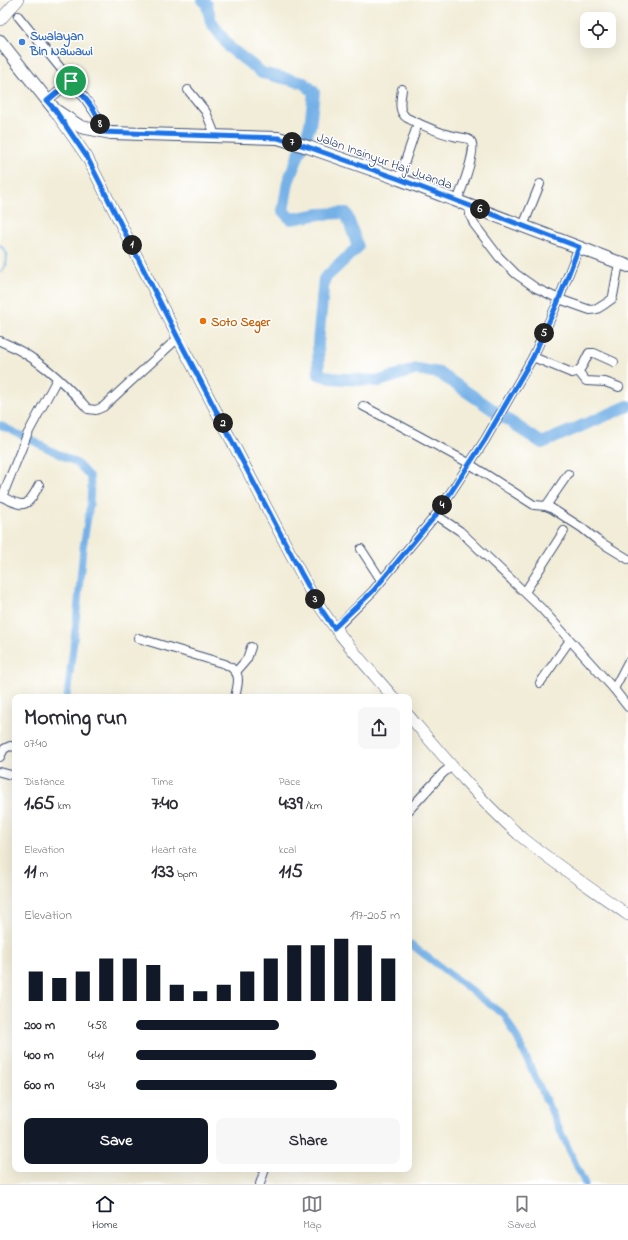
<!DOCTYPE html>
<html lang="en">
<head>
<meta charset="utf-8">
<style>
	body { margin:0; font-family:"Indie Flower",sans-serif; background:#f7f7f7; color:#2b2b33; height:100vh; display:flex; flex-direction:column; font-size:15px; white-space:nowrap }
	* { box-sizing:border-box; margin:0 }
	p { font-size:13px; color:#7c7c81 }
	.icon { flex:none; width:22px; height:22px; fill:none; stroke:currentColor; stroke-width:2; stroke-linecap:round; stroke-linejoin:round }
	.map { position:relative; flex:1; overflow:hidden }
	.drawer { position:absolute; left:12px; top:694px; width:400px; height:478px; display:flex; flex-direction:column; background:#fff; border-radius:8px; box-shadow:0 4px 16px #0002 }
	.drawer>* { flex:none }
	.controls { position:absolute; left:580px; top:12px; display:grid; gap:8px }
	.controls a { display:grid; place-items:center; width:36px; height:36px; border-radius:8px; background:#fff; box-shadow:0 4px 16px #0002; font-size:20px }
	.pin { position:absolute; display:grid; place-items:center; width:34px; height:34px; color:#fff; margin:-17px; border:2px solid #fff; border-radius:50%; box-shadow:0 1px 4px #0007 }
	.km { position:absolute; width:20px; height:20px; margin:-10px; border-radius:50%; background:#222; color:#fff; font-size:11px; line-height:20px; text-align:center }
	.round { display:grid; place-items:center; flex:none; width:42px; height:42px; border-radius:8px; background:#f7f7f7 }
	.summary { display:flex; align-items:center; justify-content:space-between; height:68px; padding:0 12px }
	h1 { font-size:22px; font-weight:700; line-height:30px }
	.figures { display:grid; grid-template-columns:repeat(3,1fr); gap:6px; height:68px; padding:4px 12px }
	.figures div { display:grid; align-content:center }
	.figures b { font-size:20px; font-weight:700 }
	.figures small { font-size:11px; font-weight:400 }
	.figures p { font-size:11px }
	.chart { height:112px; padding:8px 12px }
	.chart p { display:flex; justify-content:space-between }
	.chart svg { width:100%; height:72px; margin-top:4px; stroke:#111827; stroke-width:6 }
	.cta { display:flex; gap:8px; margin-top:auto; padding:8px 12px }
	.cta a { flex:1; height:46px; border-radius:8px; background:#111827; color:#fff; font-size:16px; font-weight:700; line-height:46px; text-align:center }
	.cta a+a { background:#f7f7f7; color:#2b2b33 }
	ul { padding:0 12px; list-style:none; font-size:13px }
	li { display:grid; grid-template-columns:64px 48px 1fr; align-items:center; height:30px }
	li i { height:10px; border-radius:5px; background:#111827 }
	.tabs { display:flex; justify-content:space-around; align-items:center; height:56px; border-top:1px solid #e1e1e2; background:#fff; font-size:11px; color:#7c7c81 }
	.tabs a { display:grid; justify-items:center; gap:2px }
	.tabs .active { color:#111827 }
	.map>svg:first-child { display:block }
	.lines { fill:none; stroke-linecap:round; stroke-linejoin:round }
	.stream { stroke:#75b1e7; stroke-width:2 }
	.canal { stroke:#75b1e7; stroke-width:7 }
	.river { stroke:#75b1e7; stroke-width:12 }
	.street-casing { stroke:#3b4c70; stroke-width:10 }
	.secondary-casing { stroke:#3b4c70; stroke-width:12 }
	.primary-casing { stroke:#3b4c70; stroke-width:14 }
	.street { stroke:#fff; stroke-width:8 }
	.secondary { stroke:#fff; stroke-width:11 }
	.primary { stroke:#fff; stroke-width:12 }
	.route-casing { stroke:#fff; stroke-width:8 }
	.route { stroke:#1a73e8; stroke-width:5 }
	.shop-dot { fill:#3f7fe0; stroke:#fff; stroke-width:1.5 }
	.food-dot { fill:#e8710a; stroke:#fff; stroke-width:1.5 }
	.labels { text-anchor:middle; stroke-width:3; stroke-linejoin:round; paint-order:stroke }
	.shop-label { font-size:13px; font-weight:bold; fill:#366cbe; stroke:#fff; text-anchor:start }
	.street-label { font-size:13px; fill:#1b2f5e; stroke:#fff }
	.food-label { font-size:13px; font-weight:bold; fill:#c56008; stroke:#fff; text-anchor:start }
</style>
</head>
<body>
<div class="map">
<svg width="628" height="1184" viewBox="0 0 628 1184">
	<rect width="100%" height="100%" fill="#fff"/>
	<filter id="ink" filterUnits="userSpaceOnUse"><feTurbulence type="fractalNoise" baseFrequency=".025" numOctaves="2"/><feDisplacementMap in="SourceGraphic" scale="8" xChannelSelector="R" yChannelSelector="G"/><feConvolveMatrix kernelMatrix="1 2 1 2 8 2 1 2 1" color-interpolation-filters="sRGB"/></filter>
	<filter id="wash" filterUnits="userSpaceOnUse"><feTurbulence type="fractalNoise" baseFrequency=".012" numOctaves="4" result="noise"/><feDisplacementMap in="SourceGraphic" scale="16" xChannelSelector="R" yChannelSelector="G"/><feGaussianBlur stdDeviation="0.9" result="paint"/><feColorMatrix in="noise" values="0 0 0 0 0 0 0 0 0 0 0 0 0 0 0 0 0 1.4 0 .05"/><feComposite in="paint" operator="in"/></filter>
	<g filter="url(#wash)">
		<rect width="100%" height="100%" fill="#f2edd8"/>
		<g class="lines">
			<!-- stream -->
			<polyline class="stream" points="0,245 7,254 6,265 0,273"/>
			<!-- canal -->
			<g class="canal">
				<polyline points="0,425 77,463 90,477 91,484 90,504 83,548 76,623 67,697"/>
				<polyline points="409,943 505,1016 518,1040 585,1184"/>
			</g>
			<!-- river -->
			<polyline class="river" points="203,0 207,5 211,22 230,48 262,73 304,83 314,92 310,126 288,182 283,211 291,219 320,214 346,213 358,247 324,279 318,343 319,374 331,378 379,381 417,369 439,373 542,443 628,406"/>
		</g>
	</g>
	<g filter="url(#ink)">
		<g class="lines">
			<defs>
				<g id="street">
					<polyline points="18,16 84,97 99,119 101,132"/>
					<path d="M402 89C401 99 397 111 407 118 422 125 438 133 454 136 459 138 468 137 471 141 478 148 461 191 457 201"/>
					<polyline points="188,90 206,112 215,135"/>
					<polyline points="47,101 71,81"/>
					<polyline points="399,179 418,123"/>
					<polyline points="469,205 470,215 474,224 499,257 516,274 536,288 559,299 590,310 597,309 605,304 612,299 613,296 619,263"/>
					<polyline points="523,226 540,184"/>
					<path d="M0 341C35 355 63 381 88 409L96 410 103 407 178 338"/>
					<path d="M533 357 572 373C583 371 584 361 589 353H594L614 362"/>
					<polyline points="578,371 586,381 605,382 619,387"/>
					<polyline points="363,406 399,425 465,461 534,505 546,506 551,508 582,528 597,540 628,559"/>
					<path d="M0 496C24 507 26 510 39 485"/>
					<polyline points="2,497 27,435 57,379"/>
					<polyline points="546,506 568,474"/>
					<polyline points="436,515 460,531 541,608 614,689 628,707"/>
					<polyline points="361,549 381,580"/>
					<polyline points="525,592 564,531"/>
					<polyline points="335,629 373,591 436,515 485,440 533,357 557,304 579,247"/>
					<path d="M138 638 225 664C242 672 239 681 235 697"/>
					<polyline points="236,672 247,659 251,647"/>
					<polyline points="540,683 570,640"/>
					<polyline points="614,689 628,662"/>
					<polyline points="0,757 4,749 10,746 15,747"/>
					<polyline points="0,772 15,776"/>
					<polyline points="409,810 443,773 452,766"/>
					<polyline points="260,1184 265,1169"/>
				</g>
				<g id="secondary">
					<polyline points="0,20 18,0"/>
					<path d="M55 111 87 157 178 338 309 589C332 629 363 662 393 697"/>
					<path d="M409 716C444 757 478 798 518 834 553 863 591 888 628 915"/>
				</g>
				<polyline id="primary" points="0,41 55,110 81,127 111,133 278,138 308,147 399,179 628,266"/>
			</defs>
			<!-- street casing -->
			<use href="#street" class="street-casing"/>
			<!-- secondary casing -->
			<use href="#secondary" class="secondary-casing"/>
			<!-- primary casing -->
			<use href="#primary" class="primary-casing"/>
			<!-- street -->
			<use href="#street" class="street"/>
			<!-- secondary -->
			<use href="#secondary" class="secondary"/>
			<!-- primary -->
			<use href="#primary" class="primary"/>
		</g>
	</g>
	<g class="lines" filter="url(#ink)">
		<defs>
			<path id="route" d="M71 81C83 96 100 112 101 132L278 138 308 147 399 179 579 247 557 304 533 357 485 440 436 515 373 591 334 628 321 609 301 573 178 338 87 157 55 110 47 101Z"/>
		</defs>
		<!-- route casing -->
		<use href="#route" class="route-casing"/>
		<!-- route -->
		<use href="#route" class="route"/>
	</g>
	<!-- markers -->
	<circle class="shop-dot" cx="22" cy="42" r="4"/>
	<circle class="food-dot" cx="203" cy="321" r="4"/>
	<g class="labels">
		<!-- shop labels -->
		<g class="shop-label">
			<text x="30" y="40">Swalayan<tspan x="30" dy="15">Bin Nawawi</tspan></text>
		</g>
		<!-- street labels -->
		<g class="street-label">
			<text transform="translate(385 160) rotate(20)" y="5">Jalan Insinyur Haji Juanda</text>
		</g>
		<!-- food labels -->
		<g class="food-label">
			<text x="211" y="326">Soto Seger</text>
		</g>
	</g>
</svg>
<div class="controls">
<a><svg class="icon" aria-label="locate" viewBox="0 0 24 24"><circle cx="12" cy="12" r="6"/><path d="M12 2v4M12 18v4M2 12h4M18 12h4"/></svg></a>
</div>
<div class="pin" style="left:71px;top:81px;background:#1e9e55"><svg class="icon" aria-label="arrive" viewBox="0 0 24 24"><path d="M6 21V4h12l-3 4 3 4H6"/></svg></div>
<b class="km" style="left:132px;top:245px">1</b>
<b class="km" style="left:223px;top:423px">2</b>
<b class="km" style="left:315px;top:599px">3</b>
<b class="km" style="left:442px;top:505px">4</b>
<b class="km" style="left:544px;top:333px">5</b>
<b class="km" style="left:480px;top:209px">6</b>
<b class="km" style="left:292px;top:142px">7</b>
<b class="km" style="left:100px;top:124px">8</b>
<section class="drawer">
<div class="summary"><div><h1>Morning run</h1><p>07:40</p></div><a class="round"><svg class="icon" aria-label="share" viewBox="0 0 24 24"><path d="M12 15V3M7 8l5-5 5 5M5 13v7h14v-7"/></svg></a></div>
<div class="figures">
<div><p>Distance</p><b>1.65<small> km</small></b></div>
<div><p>Time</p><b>7:40</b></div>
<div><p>Pace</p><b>4:39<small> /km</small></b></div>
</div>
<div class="figures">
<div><p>Elevation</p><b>11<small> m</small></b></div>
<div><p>Heart rate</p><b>133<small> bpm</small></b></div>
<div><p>kcal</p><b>115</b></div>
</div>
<div class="chart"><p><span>Elevation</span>197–205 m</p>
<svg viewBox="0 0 160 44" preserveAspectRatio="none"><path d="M5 44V26M15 44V30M25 44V26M35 44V18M45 44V18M55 44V22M65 44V34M75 44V38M85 44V34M95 44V26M105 44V18M115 44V10M125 44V10M135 44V6M145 44V10M155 44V18"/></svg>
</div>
<ul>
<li><b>200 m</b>4:58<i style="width:54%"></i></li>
<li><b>400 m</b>4:41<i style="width:68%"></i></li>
<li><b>600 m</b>4:34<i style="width:76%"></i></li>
</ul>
<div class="cta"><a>Save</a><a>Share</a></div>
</section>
</div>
<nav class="tabs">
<a class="active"><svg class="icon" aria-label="home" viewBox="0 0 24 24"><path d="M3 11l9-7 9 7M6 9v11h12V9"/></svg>Home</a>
<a><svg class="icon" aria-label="map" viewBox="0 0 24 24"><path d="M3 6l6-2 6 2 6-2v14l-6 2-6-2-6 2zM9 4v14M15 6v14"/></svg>Map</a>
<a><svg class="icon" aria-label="saved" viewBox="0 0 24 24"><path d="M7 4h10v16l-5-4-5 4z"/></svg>Saved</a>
</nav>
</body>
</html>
